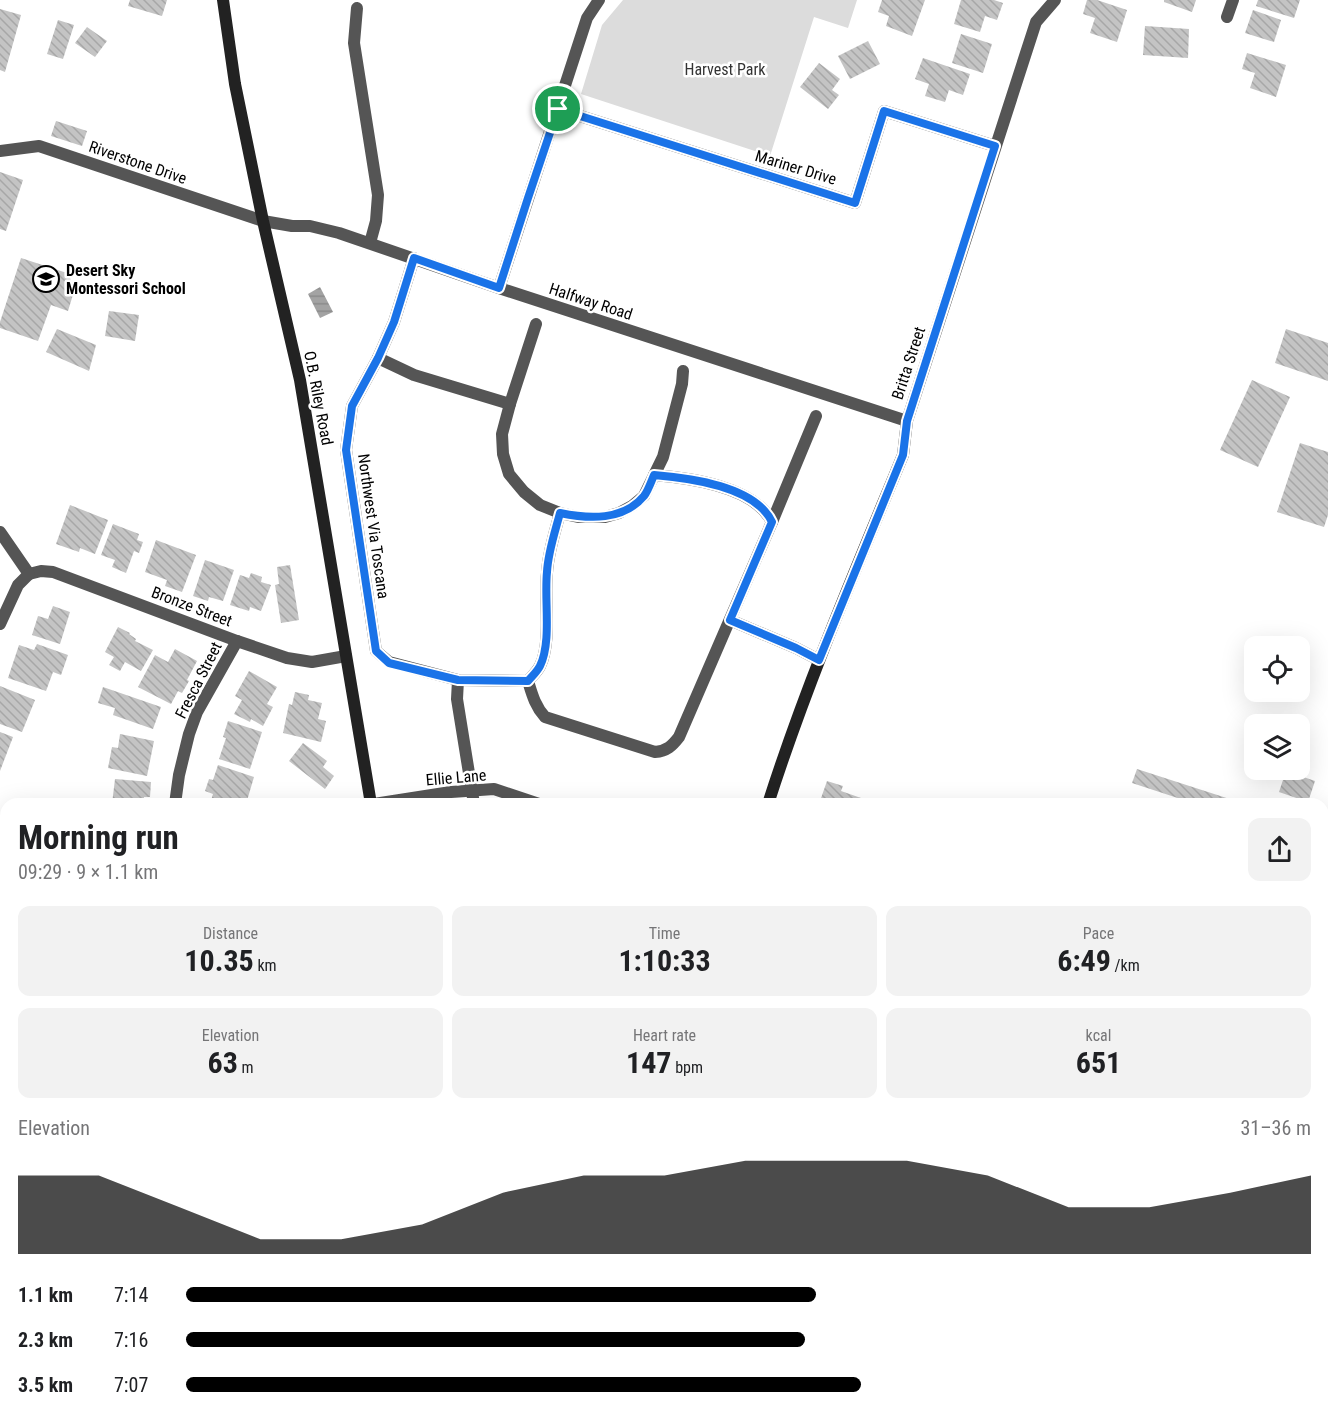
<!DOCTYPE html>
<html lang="en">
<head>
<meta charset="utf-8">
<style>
	body { margin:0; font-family:"Roboto Condensed",sans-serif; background:#f2f2f2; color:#202124; height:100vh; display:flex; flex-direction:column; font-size:22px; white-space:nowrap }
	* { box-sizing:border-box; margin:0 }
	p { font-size:20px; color:#757577 }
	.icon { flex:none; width:33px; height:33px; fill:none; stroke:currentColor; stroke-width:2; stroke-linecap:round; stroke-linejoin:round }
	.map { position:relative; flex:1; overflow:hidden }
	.sheet { position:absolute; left:0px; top:798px; width:1329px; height:621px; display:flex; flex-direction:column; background:#fff; border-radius:18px 18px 0 0; box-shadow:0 6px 24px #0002 }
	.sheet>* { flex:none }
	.buttons { position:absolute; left:1244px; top:636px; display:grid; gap:12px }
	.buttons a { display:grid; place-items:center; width:66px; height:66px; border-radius:12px; background:#fff; box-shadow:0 6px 24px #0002; font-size:30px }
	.pin { position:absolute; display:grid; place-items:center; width:51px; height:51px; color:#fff; margin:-26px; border:3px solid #fff; border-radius:50%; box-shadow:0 2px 6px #0007 }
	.round { display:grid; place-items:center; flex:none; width:63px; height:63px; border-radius:12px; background:#f2f2f2 }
	.head { display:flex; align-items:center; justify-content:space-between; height:102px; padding:0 18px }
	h1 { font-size:33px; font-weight:700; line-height:45px }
	.stats { display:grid; grid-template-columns:repeat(3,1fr); gap:9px; height:102px; padding:6px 18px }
	.stats div { display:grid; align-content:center; border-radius:12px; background:#f2f2f2; text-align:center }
	.stats b { font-size:30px; font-weight:700 }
	.stats small { font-size:16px; font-weight:400 }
	.stats p { font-size:16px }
	.chart { height:168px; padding:12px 18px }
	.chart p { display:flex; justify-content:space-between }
	.chart svg { width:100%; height:108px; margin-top:6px; fill:#000; opacity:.7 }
	ul { padding:0 18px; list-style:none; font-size:20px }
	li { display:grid; grid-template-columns:96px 72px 1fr; align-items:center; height:45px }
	li i { height:15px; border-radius:8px; background:#000 }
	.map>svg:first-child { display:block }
	.park { fill:#dcdcdc }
	.water { fill:url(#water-rules) }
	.building { fill:url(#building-back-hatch) }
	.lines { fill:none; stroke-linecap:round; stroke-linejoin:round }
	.primary-casing { stroke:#dbdbdb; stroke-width:18 }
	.highway-casing { stroke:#dbdbdb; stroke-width:21 }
	.street { stroke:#555; stroke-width:12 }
	.secondary { stroke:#222; stroke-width:12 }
	.primary { stroke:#000; stroke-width:15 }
	.highway { stroke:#000; stroke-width:18 }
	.route-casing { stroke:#fff; stroke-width:12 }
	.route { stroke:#1a73e8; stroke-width:8 }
	.labels { text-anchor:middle; stroke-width:5; stroke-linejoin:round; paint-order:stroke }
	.park-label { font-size:16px; fill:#333; stroke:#fff }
	.street-label { font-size:16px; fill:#000; stroke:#fff }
	.poi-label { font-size:16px; font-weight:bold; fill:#000; stroke:#fff; text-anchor:start }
</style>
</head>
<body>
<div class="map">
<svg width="1328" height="1419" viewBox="0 0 1328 1419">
	<defs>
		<pattern id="water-rules" width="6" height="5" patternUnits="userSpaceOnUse" patternTransform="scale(1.5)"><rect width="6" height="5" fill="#a3a3a3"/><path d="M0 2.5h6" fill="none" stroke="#8b8b8b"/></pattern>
		<pattern id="building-back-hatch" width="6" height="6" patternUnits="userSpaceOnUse" patternTransform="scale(1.5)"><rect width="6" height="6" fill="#c4c4c4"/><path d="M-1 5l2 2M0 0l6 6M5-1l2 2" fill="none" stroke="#a7a7a7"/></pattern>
	</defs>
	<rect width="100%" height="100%" fill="#fff"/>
	<!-- park -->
	<polygon class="park" points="623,0 857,0 848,28 814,17 770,156 581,94 602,25"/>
	<!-- water -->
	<polygon class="water" points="320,287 333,312 320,318 308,294"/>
	<!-- building -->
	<g class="building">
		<polygon points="130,0 167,0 162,16 128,6"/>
		<polygon points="882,0 925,0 912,36 886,26 889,16 878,12"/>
		<polygon points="961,0 994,0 1003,3 997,20 985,16 980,32 954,24"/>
		<polygon points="1087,0 1097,0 1127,10 1117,42 1090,33 1095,18 1083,14"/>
		<polygon points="1164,0 1196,0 1192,12 1164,2"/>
		<polygon points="1258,0 1300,0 1294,18 1256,6"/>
		<polygon points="0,9 21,15 5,72 0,70"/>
		<polygon points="1253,10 1281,20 1274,42 1245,33"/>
		<polygon points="58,20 74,25 63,59 47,54"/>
		<polygon points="1145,26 1189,29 1188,58 1143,55"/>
		<polygon points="87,27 107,41 95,57 75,43"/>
		<polygon points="961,34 992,44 983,73 952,63"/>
		<polygon points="868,41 880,64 850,79 838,56"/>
		<polygon points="1247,53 1286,65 1276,97 1250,88 1255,73 1242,69"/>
		<polygon points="923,58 970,74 963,95 949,90 945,102 925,96 929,84 915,79"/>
		<polygon points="819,63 840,79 832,90 839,95 828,109 800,87"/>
		<polygon points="56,121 87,131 82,146 51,136"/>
		<polygon points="0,172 23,180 6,231 0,229"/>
		<polygon points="21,258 70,274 71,287 75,288 68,311 51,305 38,341 0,328 0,322"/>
		<polygon points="109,311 139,315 135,341 105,336"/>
		<polygon points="57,329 96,345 89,371 46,352"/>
		<polygon points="1286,329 1328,343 1328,381 1275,363"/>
		<polygon points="1252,380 1290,397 1258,467 1220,450"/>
		<polygon points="1300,443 1328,452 1328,515 1324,527 1277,512"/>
		<polygon points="70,505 108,520 95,554 80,548 79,552 56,544"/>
		<polygon points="113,524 139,534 137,540 143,542 139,553 134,551 126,573 112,567 115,560 101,555"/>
		<polygon points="156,540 196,555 182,592 165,586 167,580 145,572"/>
		<polygon points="205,560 234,570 223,601 209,597 208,601 193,596"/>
		<polygon points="290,565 299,620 281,623 275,585 279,584 277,567"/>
		<polygon points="251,573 262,577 261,582 271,585 261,611 250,607 249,611 230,605 240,575 249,578"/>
		<polygon points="53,606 70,612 60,644 32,635 38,616 48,619"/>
		<polygon points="118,627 130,633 129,634 136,639 135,641 153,650 141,671 125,662 120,671 109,665 114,657 105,652"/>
		<polygon points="37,644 68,655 61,675 53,672 46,691 8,678 19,645 34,650"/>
		<polygon points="175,649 197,661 187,680 189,681 182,693 178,691 171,704 138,687 155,655 168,662"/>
		<polygon points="249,671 277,687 267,704 273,707 263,726 251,719 250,722 234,714 242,700 235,696"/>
		<polygon points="0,686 35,700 22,732 0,724"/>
		<polygon points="103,687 161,707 153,729 113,715 115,708 98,703"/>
		<polygon points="295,692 309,695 308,700 322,703 318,719 326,721 321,742 283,733 289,704 292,705"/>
		<polygon points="228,721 262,732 250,769 219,759 226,738 223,737"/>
		<polygon points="0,732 13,737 0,771"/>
		<polygon points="120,734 154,741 147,776 108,768 112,747 118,748"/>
		<polygon points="303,743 327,761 323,767 334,776 325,789 289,761"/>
		<polygon points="218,765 254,777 246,804 210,804 213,794 205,791 209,779 213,780"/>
		<polygon points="1137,769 1245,804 1196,804 1132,783"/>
		<polygon points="1286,771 1315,781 1308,802 1279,792"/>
		<polygon points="115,779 151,782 150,797 144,797 143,804 112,804"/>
		<polygon points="827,781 843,786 841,791 878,804 819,804"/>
		<polygon points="1323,864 1328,865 1328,927 1323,926"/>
		<polygon points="0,883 6,885 6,923 0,921"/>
		<polygon points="1328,997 1328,1088 1323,1096 1323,1005"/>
		<polygon points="0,1001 6,1003 6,1036 0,1034"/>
		<polygon points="0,1073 6,1074 6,1110 0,1108"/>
		<rect x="0" y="1217" width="6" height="42"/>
		<polygon points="79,1413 118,1413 116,1419 96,1419"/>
		<polygon points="1109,1413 1168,1413 1166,1419 1112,1419 1113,1415"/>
	</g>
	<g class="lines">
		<defs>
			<polyline id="primary" points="1270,1419 1274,1413"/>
			<g id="highway">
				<polyline points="1323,1331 1328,1323"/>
				<polyline points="1323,1396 1328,1399"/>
			</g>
		</defs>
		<!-- primary casing -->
		<use href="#primary" class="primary-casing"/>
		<!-- highway casing -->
		<use href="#highway" class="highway-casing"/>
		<!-- street -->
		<g class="street">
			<polyline points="357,8 354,43 378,195 376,221 370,243"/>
			<polyline points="1227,17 1233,0"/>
			<polyline points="558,109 855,203 884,111 995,146"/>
			<polyline points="0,151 39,146 263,221 292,226 310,226 339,233 499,288 907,421 1036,22 1055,0"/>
			<path d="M414 258 394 322 378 358 352 406 346 450 376 651 389 662 458 680 528 681C532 676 537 672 540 666 552 642 544 600 547 573 548 552 555 532 560 513"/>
			<polyline points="499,288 587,18 599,0"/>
			<polyline points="536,324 510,404 502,434 503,454 509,474 524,492 540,505 560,513 578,517 605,517 619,513 632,506 644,496 663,457 682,384 683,371"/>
			<polyline points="378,358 414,375 510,404"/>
			<path d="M654 475C690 478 754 486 772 522"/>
			<polyline points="0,532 29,574"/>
			<polyline points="29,574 41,571 53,572 237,641 287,658 312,662 346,656"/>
			<polyline points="730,620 796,648 819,660"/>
			<polyline points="0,624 18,585 29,574"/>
			<polyline points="458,680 457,699 474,804"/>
			<path d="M528 681C532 694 535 706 545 717L655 752C667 751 672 746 679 737L772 522 816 416"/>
			<polyline points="175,804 179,775 189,734 197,712 237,641"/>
			<polyline points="374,804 451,792 494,789 539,804"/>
			<polyline points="0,959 6,961"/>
			<polyline points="1323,1193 1328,1188"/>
			<polyline points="190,1419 192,1413"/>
		</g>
		<!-- secondary -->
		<g class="secondary">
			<polyline points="223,0 235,84 263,221 300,380 371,804"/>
			<path d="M768 804C806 685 855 571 903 455L907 421"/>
			<polyline points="438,1419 439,1413"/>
		</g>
		<!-- primary -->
		<use href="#primary" class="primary"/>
		<!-- highway -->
		<use href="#highway" class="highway"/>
	</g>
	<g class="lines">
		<defs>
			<path id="route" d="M558 109 855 203 884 111 995 146 907 421 903 455 819 660 796 648 730 620 772 522C755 486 690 478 654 475 651 482 648 491 644 496 623 521 589 519 560 513 555 532 548 552 547 572 544 600 552 641 540 666 537 672 532 676 528 681L458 680 389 663 376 651 346 450 352 406 378 358 394 322 414 258 499 288 528 198Z"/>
		</defs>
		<!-- route casing -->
		<use href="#route" class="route-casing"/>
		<!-- route -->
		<use href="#route" class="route"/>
	</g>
	<!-- icons -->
	<defs>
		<symbol id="school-ring" viewBox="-11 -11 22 22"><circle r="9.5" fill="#fff" stroke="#000" stroke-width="1.5"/><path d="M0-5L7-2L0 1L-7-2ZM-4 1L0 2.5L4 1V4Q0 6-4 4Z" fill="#000"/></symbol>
	</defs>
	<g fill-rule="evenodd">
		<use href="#school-ring" x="31" y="264" width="30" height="30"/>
	</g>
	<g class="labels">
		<!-- park labels -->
		<g class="park-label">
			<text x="725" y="75">Harvest Park</text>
		</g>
		<!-- street labels -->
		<g class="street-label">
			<text transform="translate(138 162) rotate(19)" y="6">Riverstone Drive</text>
			<text transform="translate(796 167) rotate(17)" y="6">Mariner Drive</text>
			<text transform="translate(591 301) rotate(18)" y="6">Halfway Road</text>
			<text transform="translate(908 363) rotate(-72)" y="6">Britta Street</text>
			<text transform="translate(319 398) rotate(79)" y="6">O.B. Riley Road</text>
			<text transform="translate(374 526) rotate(82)" y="6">Northwest Via Toscana</text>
			<text transform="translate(192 606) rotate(21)" y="6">Bronze Street</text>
			<text transform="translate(198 680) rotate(-63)" y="6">Fresca Street</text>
			<text transform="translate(456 777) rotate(-5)" y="6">Ellie Lane</text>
		</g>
		<!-- poi labels -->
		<g class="poi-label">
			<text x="66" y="276">Desert Sky<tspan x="66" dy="18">Montessori School</tspan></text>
		</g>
	</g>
</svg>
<div class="buttons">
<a><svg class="icon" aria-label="locate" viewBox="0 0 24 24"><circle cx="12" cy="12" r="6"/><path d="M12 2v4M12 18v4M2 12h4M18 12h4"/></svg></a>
<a><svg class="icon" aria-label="layers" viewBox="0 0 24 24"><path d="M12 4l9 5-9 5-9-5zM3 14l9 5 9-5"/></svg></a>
</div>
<div class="pin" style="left:558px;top:109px;background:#1e9e55"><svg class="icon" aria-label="arrive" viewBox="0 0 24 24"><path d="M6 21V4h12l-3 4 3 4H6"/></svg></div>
<section class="sheet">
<div class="head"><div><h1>Morning run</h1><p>09:29 · 9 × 1.1 km</p></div><a class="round"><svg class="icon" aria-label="share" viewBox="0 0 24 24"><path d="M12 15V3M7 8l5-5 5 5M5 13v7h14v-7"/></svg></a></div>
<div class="stats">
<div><p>Distance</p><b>10.35<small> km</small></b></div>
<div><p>Time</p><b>1:10:33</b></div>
<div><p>Pace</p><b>6:49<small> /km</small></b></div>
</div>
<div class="stats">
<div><p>Elevation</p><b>63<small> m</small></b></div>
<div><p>Heart rate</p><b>147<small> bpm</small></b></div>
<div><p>kcal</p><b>651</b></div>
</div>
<div class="chart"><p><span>Elevation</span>31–36 m</p>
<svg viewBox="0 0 160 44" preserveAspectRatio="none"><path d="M0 44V12L10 12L20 25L30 38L40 38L50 32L60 19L70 12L80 12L90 6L100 6L110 6L120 12L130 25L140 25L150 19L160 12V44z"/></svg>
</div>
<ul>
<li><b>1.1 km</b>7:14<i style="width:56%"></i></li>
<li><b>2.3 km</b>7:16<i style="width:55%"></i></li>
<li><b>3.5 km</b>7:07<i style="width:60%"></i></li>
</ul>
</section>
</div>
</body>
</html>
